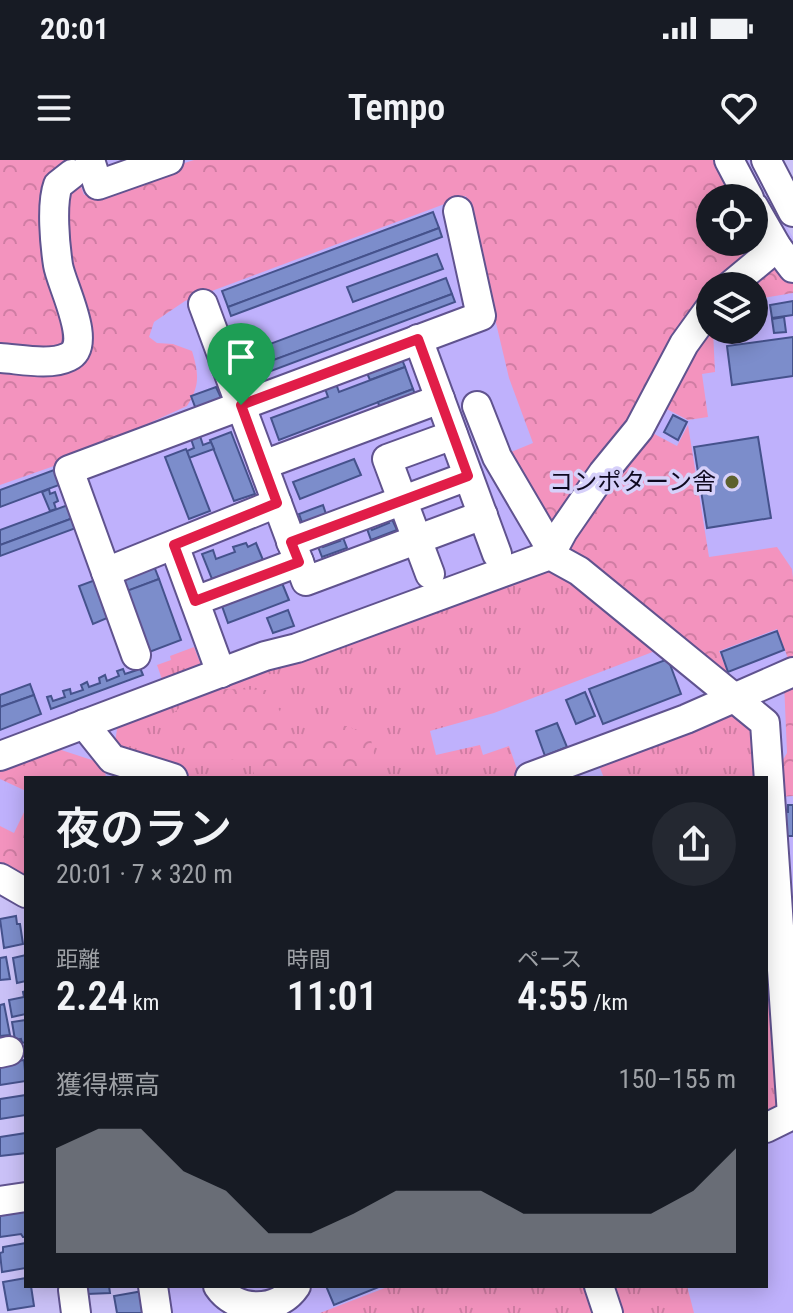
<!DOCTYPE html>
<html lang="ja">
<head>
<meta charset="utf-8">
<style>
	body { margin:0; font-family:"Roboto Condensed","Noto Sans JP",sans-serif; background:#242831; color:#f1f3f6; height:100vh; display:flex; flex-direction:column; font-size:30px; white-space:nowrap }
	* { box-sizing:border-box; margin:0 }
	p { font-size:26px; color:#9ea1a6 }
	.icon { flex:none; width:44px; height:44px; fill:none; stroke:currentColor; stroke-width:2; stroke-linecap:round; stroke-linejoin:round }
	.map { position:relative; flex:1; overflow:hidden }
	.drawer { position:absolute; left:24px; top:616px; width:744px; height:512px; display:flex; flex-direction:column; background:#171b24; border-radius:0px; box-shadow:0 4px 20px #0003 }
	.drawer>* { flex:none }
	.buttons { position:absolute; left:696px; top:24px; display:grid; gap:16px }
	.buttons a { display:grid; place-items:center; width:72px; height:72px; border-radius:50%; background:#171b24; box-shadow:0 4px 20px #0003; font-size:40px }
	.pin { position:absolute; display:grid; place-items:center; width:68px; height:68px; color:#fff; margin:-82px -34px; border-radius:50% 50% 50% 0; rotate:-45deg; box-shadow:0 0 8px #0007 }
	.pin .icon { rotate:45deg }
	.round { display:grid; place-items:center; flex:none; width:84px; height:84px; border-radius:42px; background:#242831 }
	.headline { display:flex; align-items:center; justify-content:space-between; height:136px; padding:0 32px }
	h1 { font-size:44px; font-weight:600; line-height:60px }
	.figures { display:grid; grid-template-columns:repeat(3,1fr); gap:12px; height:136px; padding:8px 32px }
	.figures div { display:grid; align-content:center }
	.figures b { font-size:40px; font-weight:600 }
	.figures small { font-size:22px; font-weight:400 }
	.figures p { font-size:22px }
	.chart { height:224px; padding:16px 32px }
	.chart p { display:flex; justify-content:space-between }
	.chart svg { width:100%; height:144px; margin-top:8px; fill:#8c9099; opacity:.7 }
	.status { display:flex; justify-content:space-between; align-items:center; height:56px; padding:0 40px; background:#171b24; direction:ltr }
	.status svg { height:22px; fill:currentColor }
	header { display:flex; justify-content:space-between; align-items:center; height:104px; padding:0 32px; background:#171b24; font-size:36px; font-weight:600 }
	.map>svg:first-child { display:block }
	.built { fill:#bfb1fc; fill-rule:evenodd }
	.grass { fill:url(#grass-tufts) }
	.forest { fill:url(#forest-crowns) }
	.building { fill:#7c8dcb; stroke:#45528c; stroke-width:2 }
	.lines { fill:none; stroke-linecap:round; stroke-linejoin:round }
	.minor-casing { stroke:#60538f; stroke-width:32 }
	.minor { stroke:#fff; stroke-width:28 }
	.route-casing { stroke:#fff; stroke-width:16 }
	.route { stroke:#e11d48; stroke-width:10 }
	.poi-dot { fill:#5d612e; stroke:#d6d0fa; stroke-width:3 }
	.labels { text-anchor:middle; stroke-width:7; stroke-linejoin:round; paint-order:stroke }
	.poi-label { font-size:24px; fill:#0f0920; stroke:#d6d0fa; text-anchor:end }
</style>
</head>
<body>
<div class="status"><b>20:01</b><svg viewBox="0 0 49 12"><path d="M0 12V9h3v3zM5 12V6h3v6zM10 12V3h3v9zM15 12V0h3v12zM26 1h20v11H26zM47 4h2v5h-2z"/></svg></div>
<header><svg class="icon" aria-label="menu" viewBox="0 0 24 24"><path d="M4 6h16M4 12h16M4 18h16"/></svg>Tempo<svg class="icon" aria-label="heart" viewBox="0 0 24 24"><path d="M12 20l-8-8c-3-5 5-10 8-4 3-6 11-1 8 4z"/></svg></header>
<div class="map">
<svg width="793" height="1153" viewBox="0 0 793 1153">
	<defs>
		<pattern id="grass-tufts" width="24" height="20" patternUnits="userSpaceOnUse" patternTransform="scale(2)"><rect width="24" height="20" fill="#f393be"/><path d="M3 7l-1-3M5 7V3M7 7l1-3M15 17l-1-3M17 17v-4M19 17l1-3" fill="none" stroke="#cf7da3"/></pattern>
		<pattern id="forest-crowns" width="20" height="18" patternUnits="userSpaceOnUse" patternTransform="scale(2)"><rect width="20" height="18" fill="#f393be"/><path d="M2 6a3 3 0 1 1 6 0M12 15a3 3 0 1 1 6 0" fill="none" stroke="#cf7da3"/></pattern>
	</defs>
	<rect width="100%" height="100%" fill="#cac1f7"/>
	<!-- built -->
	<path class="built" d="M0 0H752L793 78V1153H168L164 1126H766V618H26V722L0 706ZM710 38H754V82H710ZM710 126H754V170H710Z"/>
	<!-- grass -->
	<g class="grass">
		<polygon points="529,409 573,415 663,488 494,553 430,571 436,595 480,585 483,595 509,586 520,618 193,618 118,592 115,583 118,562"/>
		<polygon points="194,487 201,505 197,512 164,525 157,505 171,500 170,496"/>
		<polygon points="738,550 759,567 762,618 604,618 598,603"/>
		<polygon points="766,840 777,844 784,941 766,961"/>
		<polygon points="390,1126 585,1126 594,1153 320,1153"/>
		<polygon points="612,1126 687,1126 694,1153 621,1153"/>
	</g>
	<!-- forest -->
	<g class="forest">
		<polygon points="0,0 64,0 60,17 70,188 0,193"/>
		<path d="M194 0H721L738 38H710V82H733L751 104 726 126H710V143L636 265 551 368 504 295 533 283 509 218 466 36 185 141 154 162 149 177 157 183 173 184 192 191C199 214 200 226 187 246L54 306 0 325V203L58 206 79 137 59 42 78 18 84 35Z"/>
		<polygon points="770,98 793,117 793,133 763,138 766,160 754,162 754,126 736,126"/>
		<polygon points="710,170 713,170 715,212 702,214 708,257 688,260 657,244"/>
		<polygon points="688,265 709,397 777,387 792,409 793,418 793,504 789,501 777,469 719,491 731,521 564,392 645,269 677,286"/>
		<polygon points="793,519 793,636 779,637 775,614 787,593 784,522"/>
		<polygon points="221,529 266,530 281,553 280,581 307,581 339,564 370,574 375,599 352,618 255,618 252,605 213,594 172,572 171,555 184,544"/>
		<polygon points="52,587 104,604 106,618 26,618 26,631 0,619 0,606"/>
		<polygon points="26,648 26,722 0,706 0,666 14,673"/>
	</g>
	<!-- building -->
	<g class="building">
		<polygon points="433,52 439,68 228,147 222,131"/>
		<polygon points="439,68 442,77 231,156 228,147"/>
		<polygon points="437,94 443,109 353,142 347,127"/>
		<polygon points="446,118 452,134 252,208 246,193"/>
		<polygon points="452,134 455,142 255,217 252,208"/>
		<polygon points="793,141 793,155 772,158 770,145"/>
		<polygon points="784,157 786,172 774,173 772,159"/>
		<polygon points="793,177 793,216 732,225 727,186"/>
		<polygon points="401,197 405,207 370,220 366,211"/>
		<polygon points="405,207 413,229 279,280 271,258 328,237 323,223 334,218 339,232"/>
		<polygon points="216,227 223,242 197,252 191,236"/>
		<polygon points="413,229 417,239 381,252 378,242"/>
		<polygon points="673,255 687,262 678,280 664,272"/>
		<polygon points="231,272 255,334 234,341 210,280"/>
		<polygon points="200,276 203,285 211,282 214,289 189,298 187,291 194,288 191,279"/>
		<polygon points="758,277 771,358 707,368 694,287"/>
		<polygon points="186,289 210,351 189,359 165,297"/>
		<polygon points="354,299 361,315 300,339 293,322"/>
		<polygon points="54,310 59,325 0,347 0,330"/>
		<polygon points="49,329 50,334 55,332 58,341 54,343 56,349 50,351 42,332"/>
		<polygon points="68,345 73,358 0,385 0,370"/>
		<polygon points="323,345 328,360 304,368 299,354"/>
		<polygon points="391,357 397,370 371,380 366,366 370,364 372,370 389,363 387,358"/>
		<polygon points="73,358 76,368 0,396 0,385"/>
		<polygon points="342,375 347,388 322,397 317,384 321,383 323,387 340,381 338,376"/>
		<polygon points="246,383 248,387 256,383 263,400 212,419 202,394 213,390 216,399 235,392 233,387"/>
		<polygon points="152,401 159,419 128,431 121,413"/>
		<polygon points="98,419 112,456 93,464 79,426"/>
		<polygon points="159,419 181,480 144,494 121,433"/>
		<polygon points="282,423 289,440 228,463 222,446"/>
		<polygon points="288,450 294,466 273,473 267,458"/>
		<polygon points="777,471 784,490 728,512 721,492"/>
		<polygon points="668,499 681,534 603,564 589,529"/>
		<polygon points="138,503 143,515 51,549 47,537 51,536 53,541 65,537 63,531 70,529 71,534 83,530 81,525 87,522 89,527 100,523 99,518 105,515 107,521 119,516 117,511 123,509 125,514 137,510 135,504"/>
		<polygon points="30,524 34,535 0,547 0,535"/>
		<polygon points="585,532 595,556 576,564 566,540"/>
		<polygon points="34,535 41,554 0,570 0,547"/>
		<polygon points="557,563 567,587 545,596 536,571"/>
		<polygon points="788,645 793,645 793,676 786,676 786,652 788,652"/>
		<polygon points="16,756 17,764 20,764 23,784 4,788 0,759"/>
		<polygon points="26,795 26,821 17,823 13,798"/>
		<polygon points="6,797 10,819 0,820 0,798"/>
		<polygon points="26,831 26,854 12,857 9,840 24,837 23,832"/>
		<polygon points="4,844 10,875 0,876 0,845"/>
		<polygon points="26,860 26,882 22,883 21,879 15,880 12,862"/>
		<polygon points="24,900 26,921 0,925 0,903"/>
		<polygon points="26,935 26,955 0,959 0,939"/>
		<polygon points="26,973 26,993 0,996 0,977"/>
		<polygon points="26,1046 26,1077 23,1077 21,1074 0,1077 0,1050"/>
		<polygon points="26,1083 26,1108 2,1112 0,1093 3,1092 3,1087"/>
		<polygon points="26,1118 26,1126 31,1126 34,1146 8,1150 3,1122"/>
		<polygon points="81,1126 109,1126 110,1133 87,1134"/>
		<polygon points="326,1126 378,1126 379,1127 334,1145"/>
		<polygon points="143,1131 147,1153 117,1153 114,1136"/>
	</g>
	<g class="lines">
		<defs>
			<g id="minor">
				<polyline points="90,0 98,25 169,0"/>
				<polyline points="729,0 749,38"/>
				<polyline points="766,0 793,52"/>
				<polyline points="754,47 777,87 793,108"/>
				<polyline points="730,126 777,87"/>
				<polyline points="203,144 306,421 483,355"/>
				<polyline points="418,179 497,394"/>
				<path d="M0 198C19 199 50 206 68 197 94 185 61 125 58 105 55 85 51 44 58 25L72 14"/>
				<polyline points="477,246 497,297 548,384 550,395"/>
				<polyline points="263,305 440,239"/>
				<polyline points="291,382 468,316"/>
				<polyline points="174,385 221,513"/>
				<polyline points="550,395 563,371 603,313 639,269 684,184 710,148"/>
				<polyline points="106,412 277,343"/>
				<polyline points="430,414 387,299 453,275"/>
				<polyline points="195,441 299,402"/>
				<polyline points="136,495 69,310 481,156 458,51"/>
				<polyline points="84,564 112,599 173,618"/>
				<polyline points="0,596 265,496 297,488 550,395 579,411 765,563 792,955 766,968"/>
				<polyline points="530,617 686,559 793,512"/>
				<polyline points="0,718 26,733"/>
				<polyline points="0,893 9,891"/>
				<polyline points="0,1041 26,1037"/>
				<polyline points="153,1126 157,1153"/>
				<path d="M218 1126C236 1153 278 1153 296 1126"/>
				<polyline points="599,1126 608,1153"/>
				<polyline points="73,1130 76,1153"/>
			</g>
		</defs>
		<!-- minor casing -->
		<use href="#minor" class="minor-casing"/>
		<!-- minor -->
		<use href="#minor" class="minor"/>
	</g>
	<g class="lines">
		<defs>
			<polygon id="route" points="418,179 468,316 291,382 299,402 195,441 174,385 277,343 241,245"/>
		</defs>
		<!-- route casing -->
		<use href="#route" class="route-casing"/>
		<!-- route -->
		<use href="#route" class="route"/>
	</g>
	<!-- markers -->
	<circle class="poi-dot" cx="732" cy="322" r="8"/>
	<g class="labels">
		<!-- poi labels -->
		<g class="poi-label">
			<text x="716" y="330">コンポターン舎</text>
		</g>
	</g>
</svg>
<div class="buttons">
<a><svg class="icon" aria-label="locate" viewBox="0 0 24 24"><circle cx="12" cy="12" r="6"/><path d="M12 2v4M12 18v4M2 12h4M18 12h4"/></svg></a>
<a><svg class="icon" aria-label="layers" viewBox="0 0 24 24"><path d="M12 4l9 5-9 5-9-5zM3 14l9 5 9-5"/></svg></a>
</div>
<div class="pin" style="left:241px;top:245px;background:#1e9e55"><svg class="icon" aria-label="arrive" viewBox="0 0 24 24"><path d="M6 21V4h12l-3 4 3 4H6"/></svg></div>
<section class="drawer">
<div class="headline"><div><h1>夜のラン</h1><p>20:01 · 7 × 320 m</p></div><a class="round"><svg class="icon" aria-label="share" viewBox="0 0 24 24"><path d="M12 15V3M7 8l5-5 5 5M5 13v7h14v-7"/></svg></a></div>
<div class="figures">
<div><p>距離</p><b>2.24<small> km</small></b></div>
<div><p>時間</p><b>11:01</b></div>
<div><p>ペース</p><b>4:55<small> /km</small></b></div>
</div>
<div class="chart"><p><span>獲得標高</span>150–155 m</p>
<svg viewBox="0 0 160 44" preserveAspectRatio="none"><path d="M0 44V12L10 6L20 6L30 19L40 25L50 38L60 38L70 32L80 25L90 25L100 25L110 32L120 32L130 32L140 32L150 25L160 12V44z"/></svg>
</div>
</section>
</div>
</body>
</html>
